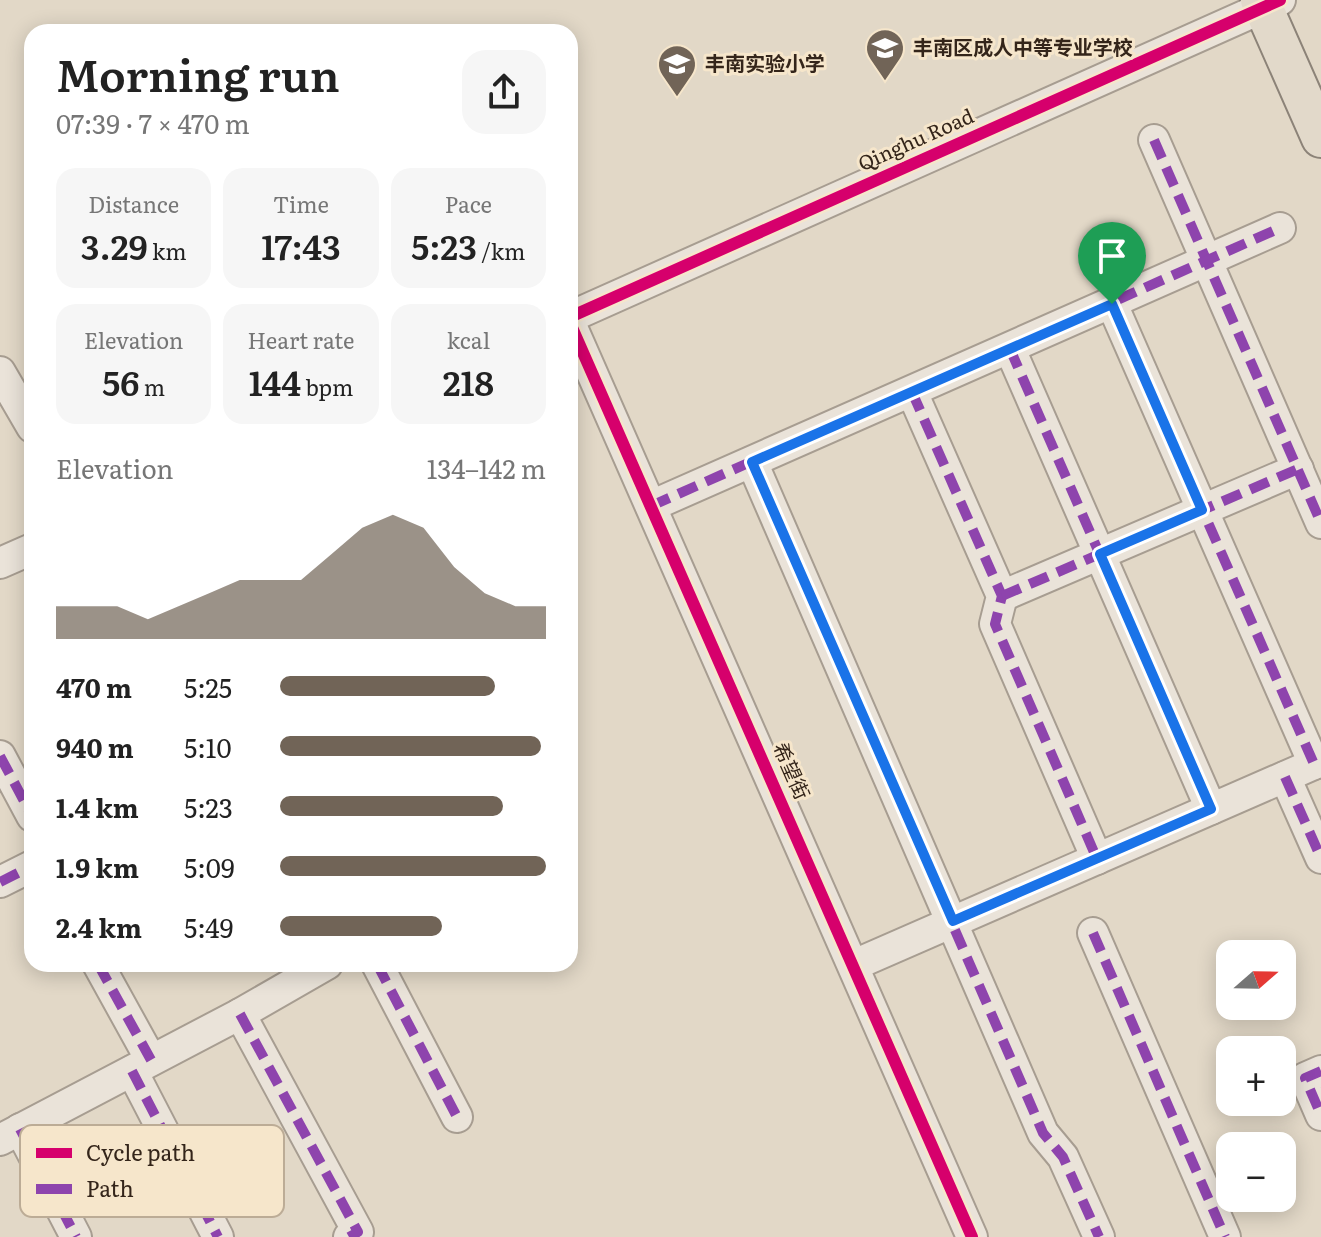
<!DOCTYPE html>
<html lang="en">
<head>
<meta charset="utf-8">
<style>
	body { margin:0; font-family:Literata,"Noto Sans SC",serif; background:#f6f6f6; color:#222; height:100vh; display:flex; flex-direction:column; font-size:30px; white-space:nowrap }
	* { box-sizing:border-box; margin:0 }
	p { font-size:26px; color:#767676 }
	.icon { flex:none; width:44px; height:44px; fill:none; stroke:currentColor; stroke-width:2; stroke-linecap:round; stroke-linejoin:round }
	.map { position:relative; flex:1; overflow:hidden }
	.panel { position:absolute; left:24px; top:24px; width:554px; height:948px; display:flex; flex-direction:column; background:#fff; border-radius:24px; box-shadow:0 4px 20px #0003 }
	.panel>* { flex:none }
	.needle { width:52px; rotate:70deg }
	.controls { position:absolute; left:1216px; top:940px; display:grid; gap:16px }
	.controls a { display:grid; place-items:center; width:80px; height:80px; border-radius:16px; background:#fff; box-shadow:0 4px 20px #0003; font-size:40px }
	.pin { position:absolute; display:grid; place-items:center; width:68px; height:68px; color:#fff; margin:-82px -34px; border-radius:50% 50% 50% 0; rotate:-45deg; box-shadow:0 0 8px #0007 }
	.pin .icon { rotate:45deg }
	.round { display:grid; place-items:center; flex:none; width:84px; height:84px; border-radius:24px; background:#f6f6f6 }
	.headline { display:flex; align-items:center; justify-content:space-between; height:136px; padding:0 32px }
	h1 { font-size:44px; font-weight:600; line-height:60px }
	.stats { display:grid; grid-template-columns:repeat(3,1fr); gap:12px; height:136px; padding:8px 32px }
	.stats div { display:grid; align-content:center; border-radius:20px; background:#f6f6f6; text-align:center }
	.stats b { font-size:34px; font-weight:600 }
	.stats small { font-size:22px; font-weight:400 }
	.stats p { font-size:22px }
	.chart { height:224px; padding:16px 32px }
	.chart p { display:flex; justify-content:space-between }
	.chart svg { width:100%; height:144px; margin-top:8px; fill:#716457; opacity:.7 }
	ul { padding:0 32px; list-style:none; font-size:26px }
	li { display:grid; grid-template-columns:128px 96px 1fr; align-items:center; height:60px }
	li i { height:20px; border-radius:10px; background:#716457 }
	.map>svg:first-child { display:block }
	.lines { fill:none; stroke-linecap:round; stroke-linejoin:round }
	.minor-casing { stroke:#a79d91; stroke-width:34 }
	.major-casing { stroke:#8c8378; stroke-width:42 }
	.minor { stroke:#eae3d9; stroke-width:30 }
	.major { stroke:#e2d9ca; stroke-width:38 }
	.quiet { stroke:#8e44ad; stroke-width:10; stroke-dasharray:20 10; stroke-linecap:butt }
	.cycleway-casing { stroke:#f6e6cb; stroke-width:17 }
	.cycleway { stroke:#d6006c; stroke-width:12 }
	.route-casing { stroke:#fff; stroke-width:16 }
	.route { stroke:#1a73e8; stroke-width:10 }
	.labels { text-anchor:middle; stroke-width:6; stroke-linejoin:round; paint-order:stroke }
	.poi-label { font-size:20px; font-weight:bold; fill:#34251a; stroke:#f6e6cb; text-anchor:start }
	.street-label { font-size:20px; fill:#34251a; stroke:#f6e6cb }
	.key { fill:#f6e6cb; stroke:#bcac96; stroke-width:2 }
	.key-label { font-size:22px; fill:#34251a }
</style>
</head>
<body>
<div class="map">
<svg width="1321" height="1237" viewBox="0 0 1321 1237">
	<rect width="100%" height="100%" fill="#e2d8c7"/>
	<g class="lines">
		<defs>
			<g id="minor">
				<polyline points="1154,140 1321,523"/>
				<polyline points="1112,304 1314,764"/>
				<polyline points="570,317 1280,0"/>
				<polyline points="570,323 972,1237"/>
				<polyline points="1010,349 1211,809"/>
				<polyline points="0,372 32,427"/>
				<polyline points="912,392 1002,596 995,624 1097,859"/>
				<polyline points="752,462 1043,1133 1063,1157 1099,1237"/>
				<polyline points="651,506 1280,228"/>
				<polyline points="0,563 32,549"/>
				<polyline points="1002,596 1298,469"/>
				<polyline points="0,756 32,816"/>
				<polyline points="1285,777 1321,858"/>
				<polyline points="0,882 32,866"/>
				<polyline points="1093,933 1225,1237"/>
				<polyline points="98,964 151,1060"/>
				<polyline points="377,964 457,1117"/>
				<polyline points="854,965 1321,761"/>
				<polyline points="240,1014 358,1232 349,1237"/>
				<polyline points="132,1071 218,1237"/>
				<polyline points="1321,1071 1305,1078 1321,1115"/>
				<polyline points="20,1129 76,1237"/>
				<polyline points="0,1140 240,1014 327,964"/>
			</g>
			<polyline id="major" points="1260,0 1321,138"/>
		</defs>
		<!-- minor casing -->
		<use href="#minor" class="minor-casing"/>
		<!-- major casing -->
		<use href="#major" class="major-casing"/>
		<!-- minor -->
		<use href="#minor" class="minor"/>
		<!-- major -->
		<use href="#major" class="major"/>
		<!-- quiet -->
		<g class="quiet">
			<polyline points="1154,140 1321,523"/>
			<polyline points="1112,304 1314,764"/>
			<polyline points="1010,349 1211,809"/>
			<polyline points="912,392 1002,596 995,624 1097,859"/>
			<polyline points="752,462 1043,1133 1063,1157 1099,1237"/>
			<polyline points="651,506 1280,228"/>
			<polyline points="1002,596 1298,469"/>
			<polyline points="0,756 32,816"/>
			<polyline points="1285,777 1321,858"/>
			<polyline points="0,882 32,866"/>
			<polyline points="1093,933 1225,1237"/>
			<polyline points="98,964 151,1060"/>
			<polyline points="377,964 457,1117"/>
			<polyline points="240,1014 358,1232 349,1237"/>
			<polyline points="132,1071 218,1237"/>
			<polyline points="1321,1071 1305,1078 1321,1115"/>
			<polyline points="20,1129 76,1237"/>
		</g>
		<defs>
			<g id="cycleway">
				<polyline points="570,317 1280,0"/>
				<polyline points="570,323 972,1237"/>
			</g>
		</defs>
		<!-- cycleway casing -->
		<use href="#cycleway" class="cycleway-casing"/>
		<!-- cycleway -->
		<use href="#cycleway" class="cycleway"/>
	</g>
	<g class="lines">
		<defs>
			<polygon id="route" points="1112,304 1202,510 1100,554 1211,809 953,921 752,462"/>
		</defs>
		<!-- route casing -->
		<use href="#route" class="route-casing"/>
		<!-- route -->
		<use href="#route" class="route"/>
	</g>
	<!-- icons -->
	<defs>
		<symbol id="school-pin" viewBox="-11 -11 22 30"><path d="M0 17L-7.5 6A9.5 9.5 0 1 1 7.5 6Z" fill="#716457" stroke="#f6e6cb"/><path d="M0-5L7-2L0 1L-7-2ZM-4 1L0 2.5L4 1V4Q0 6-4 4Z" fill="#fff"/></symbol>
	</defs>
	<g fill-rule="evenodd">
		<use href="#school-pin" x="863" y="26" width="44" height="60"/>
		<use href="#school-pin" x="655" y="42" width="44" height="60"/>
	</g>
	<g class="labels">
		<!-- poi labels -->
		<g class="poi-label">
			<text x="913" y="55">丰南区成人中等专业学校</text>
			<text x="705" y="71">丰南实验小学</text>
		</g>
		<!-- street labels -->
		<g class="street-label">
			<text transform="translate(916 140) rotate(-24)" y="7">Qinghu Road</text>
			<text transform="translate(791 771) rotate(66)" y="7">希望街</text>
		</g>
	</g>
	<!-- legend -->
	<rect x="20" y="1125" width="264" height="92" rx="12" class="key"/>
	<rect x="36" y="1148" width="36" height="10" fill="#d6006c"/>
	<rect x="36" y="1184" width="36" height="10" fill="#8e44ad"/>
	<g class="key-label">
		<text x="86" y="1161">Cycle path</text>
		<text x="86" y="1197">Path</text>
	</g>
</svg>
<div class="controls">
<a><svg class="needle" viewBox="-14 -14 28 28"><path d="M0-13l5 13h-10z" fill="#e53935"/><path d="M0 13l5-13h-10z" fill="#767676"/></svg></a>
<a>+</a>
<a>−</a>
</div>
<div class="pin" style="left:1112px;top:304px;background:#1e9e55"><svg class="icon" aria-label="arrive" viewBox="0 0 24 24"><path d="M6 21V4h12l-3 4 3 4H6"/></svg></div>
<section class="panel">
<div class="headline"><div><h1>Morning run</h1><p>07:39 · 7 × 470 m</p></div><a class="round"><svg class="icon" aria-label="share" viewBox="0 0 24 24"><path d="M12 15V3M7 8l5-5 5 5M5 13v7h14v-7"/></svg></a></div>
<div class="stats">
<div><p>Distance</p><b>3.29<small> km</small></b></div>
<div><p>Time</p><b>17:43</b></div>
<div><p>Pace</p><b>5:23<small> /km</small></b></div>
</div>
<div class="stats">
<div><p>Elevation</p><b>56<small> m</small></b></div>
<div><p>Heart rate</p><b>144<small> bpm</small></b></div>
<div><p>kcal</p><b>218</b></div>
</div>
<div class="chart"><p><span>Elevation</span>134–142 m</p>
<svg viewBox="0 0 160 44" preserveAspectRatio="none"><path d="M0 44V34L10 34L20 34L30 38L40 34L50 30L60 26L70 26L80 26L90 18L100 10L110 6L120 10L130 22L140 30L150 34L160 34V44z"/></svg>
</div>
<ul>
<li><b>470 m</b>5:25<i style="width:81%"></i></li>
<li><b>940 m</b>5:10<i style="width:98%"></i></li>
<li><b>1.4 km</b>5:23<i style="width:84%"></i></li>
<li><b>1.9 km</b>5:09<i style="width:100%"></i></li>
<li><b>2.4 km</b>5:49<i style="width:61%"></i></li>
</ul>
</section>
</div>
</body>
</html>
